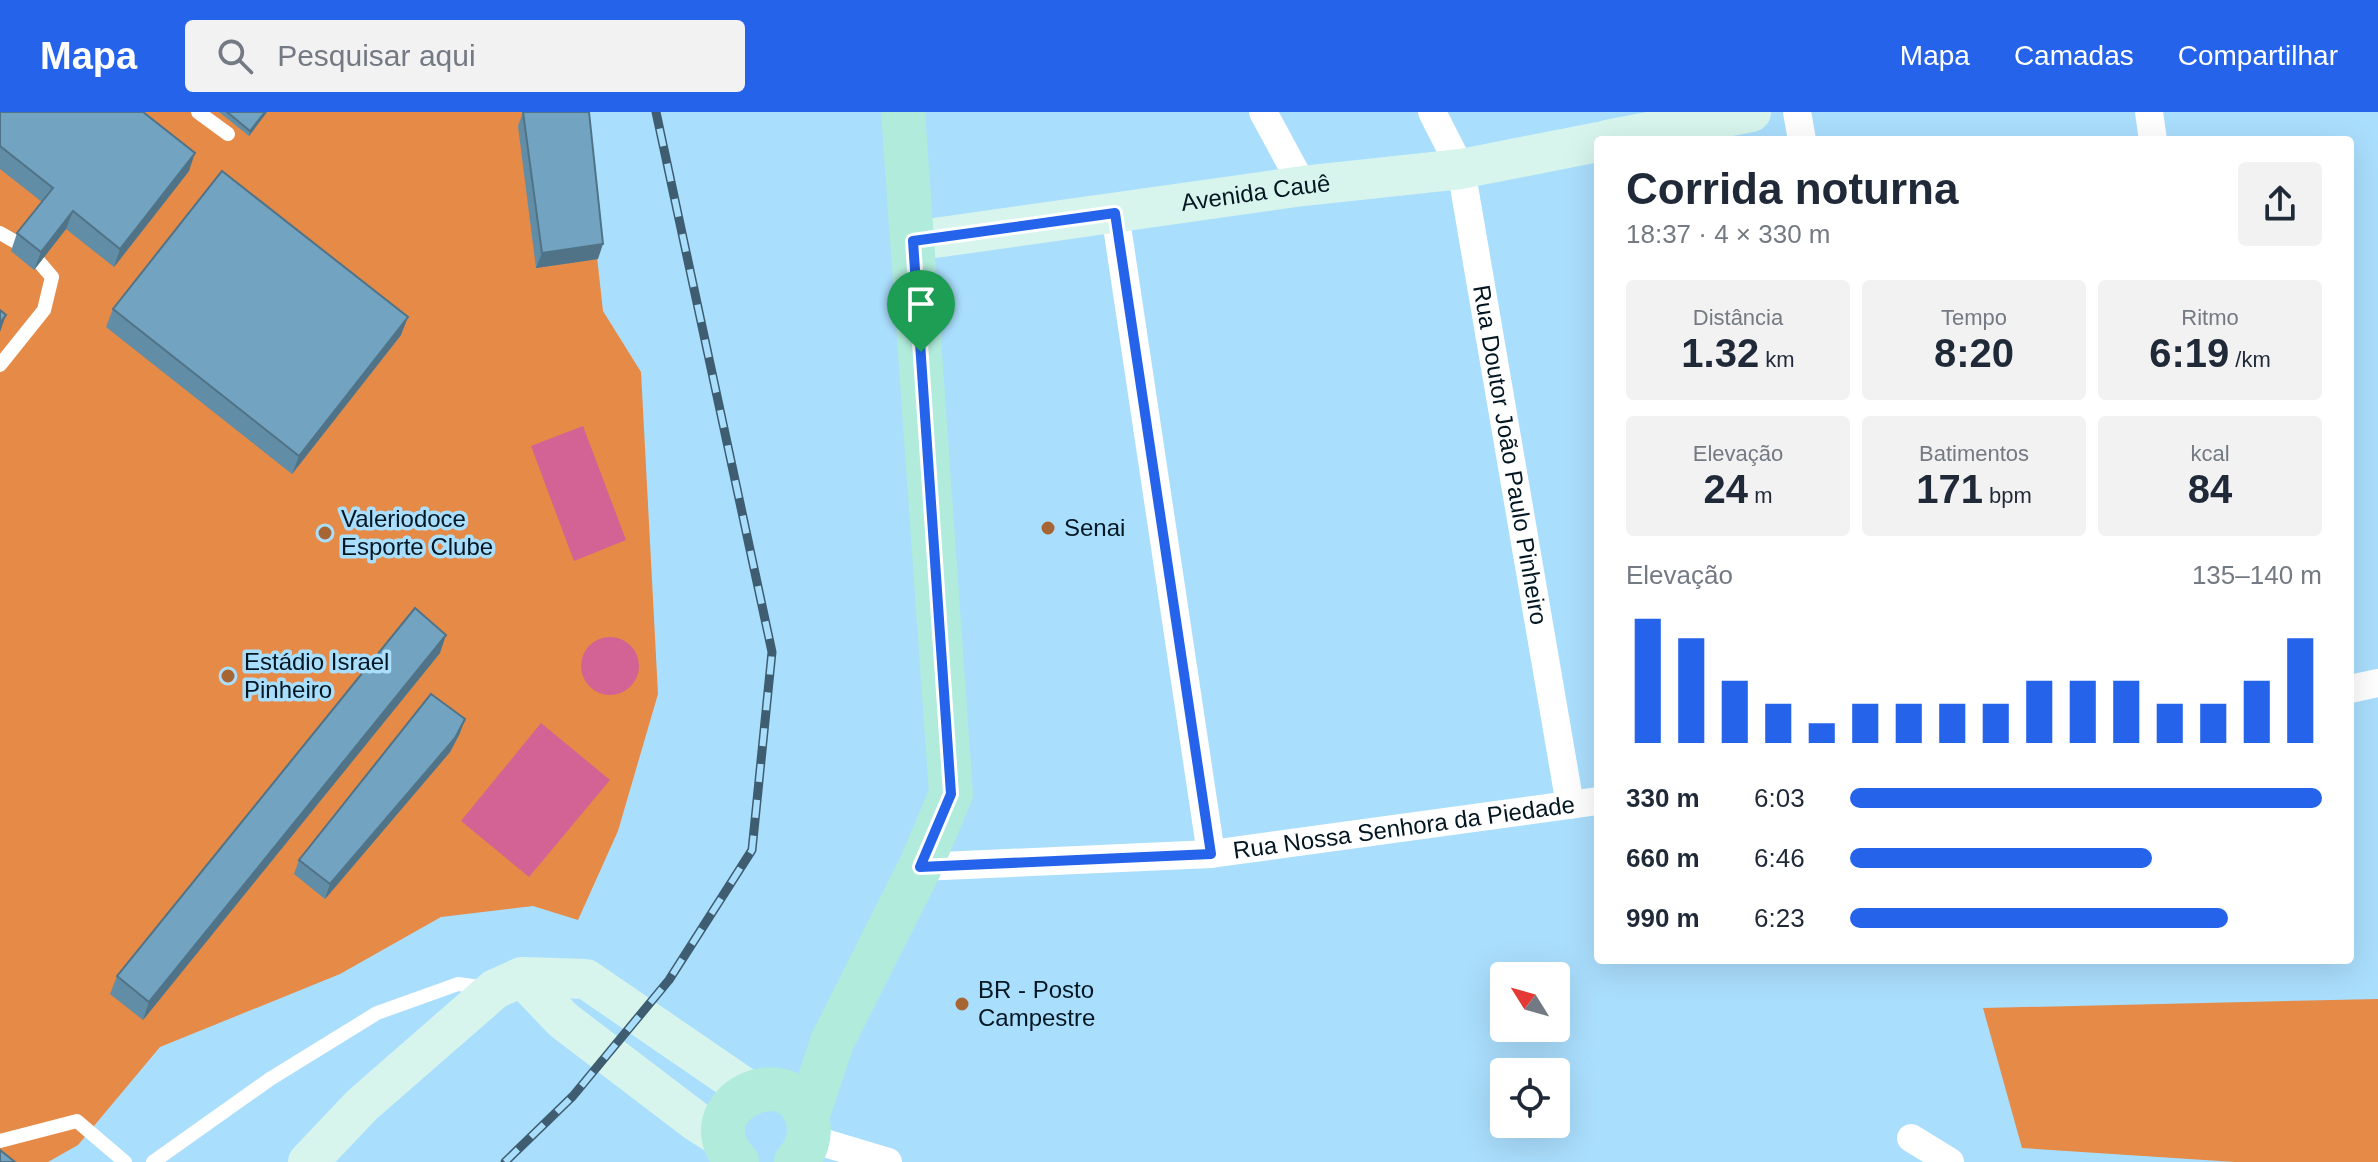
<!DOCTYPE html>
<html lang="pt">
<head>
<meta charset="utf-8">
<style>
	body { margin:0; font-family:Helvetica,sans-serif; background:#f2f2f3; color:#1f2937; height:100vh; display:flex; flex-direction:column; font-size:30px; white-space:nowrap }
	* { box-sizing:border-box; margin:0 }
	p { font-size:26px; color:#747a83 }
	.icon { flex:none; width:44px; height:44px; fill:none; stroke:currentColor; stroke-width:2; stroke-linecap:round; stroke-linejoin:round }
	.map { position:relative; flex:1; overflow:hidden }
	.sheet { position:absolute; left:1594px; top:24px; width:760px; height:828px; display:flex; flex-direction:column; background:#fff; border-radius:8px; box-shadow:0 8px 32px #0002 }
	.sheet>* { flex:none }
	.needle { width:52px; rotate:307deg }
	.fabs { position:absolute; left:1490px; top:850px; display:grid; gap:16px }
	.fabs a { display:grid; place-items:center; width:80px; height:80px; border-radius:8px; background:#fff; box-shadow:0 8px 32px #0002; font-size:40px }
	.pin { position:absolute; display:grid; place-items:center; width:68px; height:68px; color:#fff; margin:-82px -34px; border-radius:50% 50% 50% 0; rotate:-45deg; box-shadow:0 0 8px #0007 }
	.pin .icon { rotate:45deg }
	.round { display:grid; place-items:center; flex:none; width:84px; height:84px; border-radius:8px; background:#f2f2f3 }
	.headline { display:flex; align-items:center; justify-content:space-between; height:136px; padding:0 32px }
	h1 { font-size:44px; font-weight:600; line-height:60px }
	.metrics { display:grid; grid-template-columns:repeat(3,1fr); gap:12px; height:136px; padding:8px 32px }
	.metrics div { display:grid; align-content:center; border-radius:8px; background:#f2f2f3; text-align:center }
	.metrics b { font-size:40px; font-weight:600 }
	.metrics small { font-size:22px; font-weight:400 }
	.metrics p { font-size:22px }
	.chart { height:224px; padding:16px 32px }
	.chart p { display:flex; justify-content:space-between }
	.chart svg { width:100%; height:144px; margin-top:8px; stroke:#2563eb; stroke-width:6 }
	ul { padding:0 32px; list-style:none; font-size:26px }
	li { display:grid; grid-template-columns:128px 96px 1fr; align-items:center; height:60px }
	li i { height:20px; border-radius:10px; background:#2563eb }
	header { display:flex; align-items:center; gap:48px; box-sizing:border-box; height:112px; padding:0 40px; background:#2563eb; color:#fff }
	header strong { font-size:38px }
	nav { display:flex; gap:44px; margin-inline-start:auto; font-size:28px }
	.search { width:560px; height:72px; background:#f2f2f3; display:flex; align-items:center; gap:20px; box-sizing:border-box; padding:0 28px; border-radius:8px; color:#747a83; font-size:30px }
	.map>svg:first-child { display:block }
	.green { fill:#e58a47 }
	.water { fill:#d26394 }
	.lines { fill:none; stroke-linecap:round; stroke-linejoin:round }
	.service { stroke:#fff; stroke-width:14 }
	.minor { stroke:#fff; stroke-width:28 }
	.secondary { stroke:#d7f5ed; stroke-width:40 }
	.primary { stroke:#b0ebdb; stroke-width:44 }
	.rail-casing { stroke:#3e5d70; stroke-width:9 }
	.rail { stroke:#aadefd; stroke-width:6; stroke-dasharray:18; stroke-linecap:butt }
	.wall { fill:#628da6 }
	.shaded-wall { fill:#507387 }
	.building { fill:#72a4c1; stroke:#507387; stroke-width:2 }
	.route-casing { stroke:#fff; stroke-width:16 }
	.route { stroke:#2563eb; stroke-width:10 }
	.poi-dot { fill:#a86534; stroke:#aadefd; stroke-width:3 }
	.labels { text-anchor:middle; stroke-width:7; stroke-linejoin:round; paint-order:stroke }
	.street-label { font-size:24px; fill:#031722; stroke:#aadefd }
	.poi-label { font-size:24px; fill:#031722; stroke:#aadefd; text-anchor:start }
</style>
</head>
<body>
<header>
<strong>Mapa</strong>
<div class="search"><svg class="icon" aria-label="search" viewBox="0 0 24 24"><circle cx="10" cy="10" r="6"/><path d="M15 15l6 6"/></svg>Pesquisar aqui</div>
<nav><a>Mapa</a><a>Camadas</a><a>Compartilhar</a></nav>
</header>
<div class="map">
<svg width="2378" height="1050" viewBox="0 0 2378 1050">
	<rect width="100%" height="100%" fill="#aadefd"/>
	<!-- green -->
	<g class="green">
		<polygon points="0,0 581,0 603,199 641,260 658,582 618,719 578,808 533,794 441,805 340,862 160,935 78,1033 48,1050 0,1050"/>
		<polygon points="2378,887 2378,1050 2235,1050 2022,1036 1983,896"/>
	</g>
	<!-- water -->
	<g class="water">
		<polygon points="583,314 626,428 574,449 531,334"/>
		<circle cx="610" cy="554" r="29"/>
		<polygon points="541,611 610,668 529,765 461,709"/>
	</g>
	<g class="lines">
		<!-- service -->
		<g class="service">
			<polyline points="198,0 228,22"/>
			<polyline points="0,121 28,137 52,165 44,198 0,253"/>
			<polyline points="0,1029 77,1009 125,1050"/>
			<polyline points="153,1050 270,967 377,901 458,872 487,876"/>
		</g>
		<!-- minor -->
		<g class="minor">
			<polyline points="1263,0 1303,74"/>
			<path id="s1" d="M1432 0 1461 57 1570 693"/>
			<polyline points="1797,0 1802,28"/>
			<polyline points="2149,0 2153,28"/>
			<polyline points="1115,101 1211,742"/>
			<polyline points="2350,577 2378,571"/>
			<path id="s2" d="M920 755 1211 742 1598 689"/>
			<polyline points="808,1026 888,1050"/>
			<polyline points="1911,1026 1950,1050"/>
		</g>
		<!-- secondary -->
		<g class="secondary">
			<polyline points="1607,28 1751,0"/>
			<path id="s3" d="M913 129 1303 74 1461 57 1598 30"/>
			<polyline points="522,865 563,908 697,1010 725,1028"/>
			<polyline points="308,1050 362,993 495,877 522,865 586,867 751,980"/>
		</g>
		<!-- primary -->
		<g class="primary">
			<polyline points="807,1005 832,930 920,755 951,682 903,0"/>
			<path d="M737 1050C685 993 793 942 808 1009 811 1024 806 1039 796 1050"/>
		</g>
		<defs>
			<polyline id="rail" points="505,1050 573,984 669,868 752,738 772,540 656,0"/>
		</defs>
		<!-- rail casing -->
		<use href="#rail" class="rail-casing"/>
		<!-- rail -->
		<use href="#rail" class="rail"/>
	</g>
	<!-- wall -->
	<g class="wall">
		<polygon points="0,0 189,59 114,155 66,117 34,158 11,139 17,121 42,90 0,57"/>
		<polygon points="219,0 267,0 249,24"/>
		<polygon points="523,0 598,147 536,156 518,14"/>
		<polygon points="113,197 401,223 292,362 106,215"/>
		<polygon points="440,541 143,908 110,882 117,864"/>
		<polygon points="460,621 450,640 325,787 294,762 299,748"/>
	</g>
	<!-- shaded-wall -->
	<g class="shaded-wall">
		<polygon points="265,0 267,0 249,24 250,19"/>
		<polygon points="195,41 189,59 114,155 120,137"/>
		<polygon points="73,99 66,117 34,158 41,140"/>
		<polygon points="603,132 598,147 536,156 542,141"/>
		<polygon points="6,203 0,220 0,211"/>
		<polygon points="408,205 401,223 292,362 299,344"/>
		<polygon points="446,523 440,541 143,908 149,890"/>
		<polygon points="465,607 460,621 450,640 325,787 330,772"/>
	</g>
	<!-- building -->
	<g class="building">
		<polygon points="0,0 143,0 195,41 120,137 73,99 41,140 17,121 53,76 0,34"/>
		<polygon points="227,0 265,0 250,19"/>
		<polygon points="523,0 589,0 603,132 542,141"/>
		<polygon points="222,59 408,205 299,344 113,197"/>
		<polygon points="0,198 6,203 0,211"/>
		<polygon points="415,496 446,523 149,890 117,864"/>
		<polygon points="431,582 465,607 455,626 330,772 299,748"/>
		<polygon points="0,1038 15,1050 0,1050"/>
	</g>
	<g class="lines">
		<defs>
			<polygon id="route" points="1115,101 1211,742 920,755 951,682 913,129"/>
		</defs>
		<!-- route casing -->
		<use href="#route" class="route-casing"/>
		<!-- route -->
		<use href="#route" class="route"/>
	</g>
	<!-- markers -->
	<g class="poi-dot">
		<circle cx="1048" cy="416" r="8"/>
		<circle cx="325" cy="421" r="8"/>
		<circle cx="228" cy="564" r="8"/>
		<circle cx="962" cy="892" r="8"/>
	</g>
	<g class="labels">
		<!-- street labels -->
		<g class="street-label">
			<text dy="8" stroke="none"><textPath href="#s3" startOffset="346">Avenida Cauê</textPath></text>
			<text dy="8" stroke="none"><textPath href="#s1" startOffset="354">Rua Doutor João Paulo Pinheiro</textPath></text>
			<text dy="8" stroke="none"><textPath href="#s2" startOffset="486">Rua Nossa Senhora da Piedade</textPath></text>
		</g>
		<!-- poi labels -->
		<g class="poi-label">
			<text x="341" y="415">Valeriodoce<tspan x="341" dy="28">Esporte Clube</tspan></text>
			<text x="1064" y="424">Senai</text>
			<text x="244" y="558">Estádio Israel<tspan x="244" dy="28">Pinheiro</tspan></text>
			<text x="978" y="886">BR - Posto<tspan x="978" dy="28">Campestre</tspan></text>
		</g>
	</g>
</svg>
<div class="fabs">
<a><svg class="needle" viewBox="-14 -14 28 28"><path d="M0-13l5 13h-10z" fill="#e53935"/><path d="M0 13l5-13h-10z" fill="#747a83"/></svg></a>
<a><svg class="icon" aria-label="locate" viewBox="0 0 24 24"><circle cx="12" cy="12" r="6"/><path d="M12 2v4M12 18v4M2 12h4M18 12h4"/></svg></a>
</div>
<div class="pin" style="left:921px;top:240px;background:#1e9e55"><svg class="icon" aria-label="arrive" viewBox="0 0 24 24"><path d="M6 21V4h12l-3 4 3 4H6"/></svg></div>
<section class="sheet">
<div class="headline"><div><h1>Corrida noturna</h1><p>18:37 · 4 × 330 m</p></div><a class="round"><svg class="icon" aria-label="share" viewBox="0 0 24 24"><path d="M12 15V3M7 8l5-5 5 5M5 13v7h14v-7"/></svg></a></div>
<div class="metrics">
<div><p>Distância</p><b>1.32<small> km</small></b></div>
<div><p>Tempo</p><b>8:20</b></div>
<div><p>Ritmo</p><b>6:19<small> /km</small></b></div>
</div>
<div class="metrics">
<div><p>Elevação</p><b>24<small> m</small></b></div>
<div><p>Batimentos</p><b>171<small> bpm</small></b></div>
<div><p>kcal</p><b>84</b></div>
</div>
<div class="chart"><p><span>Elevação</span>135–140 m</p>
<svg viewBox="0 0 160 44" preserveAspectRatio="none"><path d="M5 44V6M15 44V12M25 44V25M35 44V32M45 44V38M55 44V32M65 44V32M75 44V32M85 44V32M95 44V25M105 44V25M115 44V25M125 44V32M135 44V32M145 44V25M155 44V12"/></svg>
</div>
<ul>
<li><b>330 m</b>6:03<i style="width:100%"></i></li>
<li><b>660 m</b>6:46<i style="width:64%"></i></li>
<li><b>990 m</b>6:23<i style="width:80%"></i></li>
</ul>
</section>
</div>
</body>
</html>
